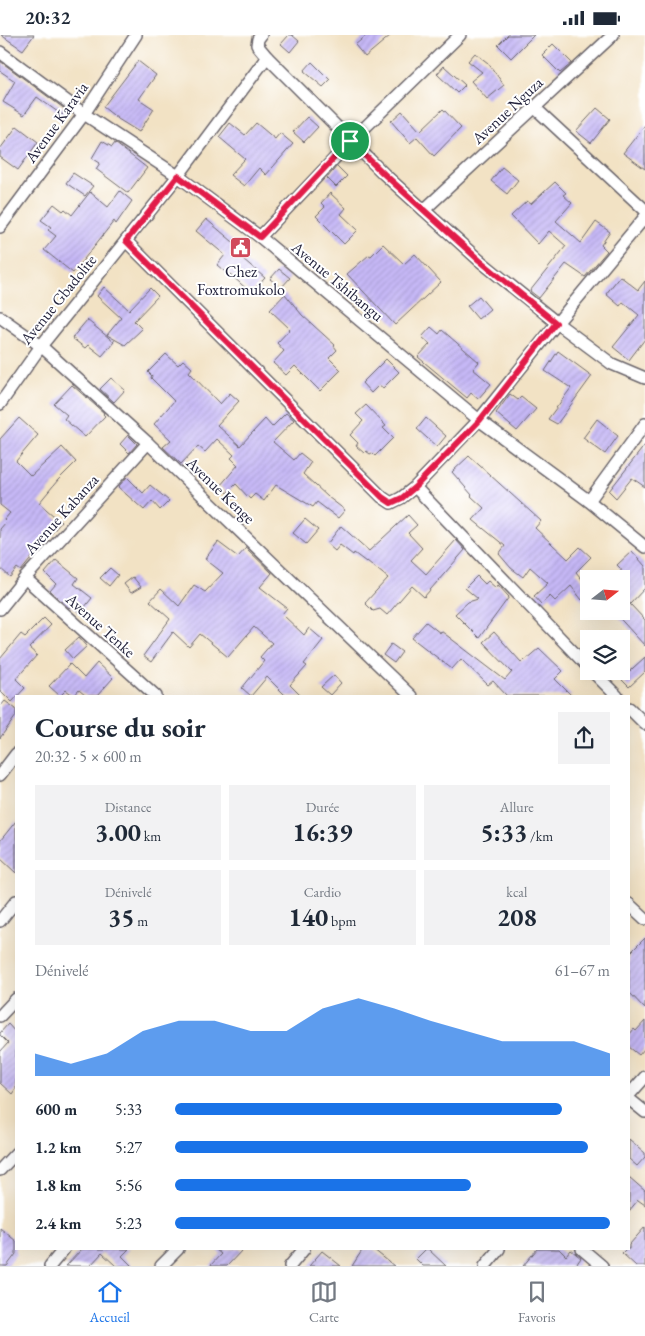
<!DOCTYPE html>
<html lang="fr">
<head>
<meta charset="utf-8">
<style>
	body { margin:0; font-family:"EB Garamond",serif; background:#f2f2f3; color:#1f2937; height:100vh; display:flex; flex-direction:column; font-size:19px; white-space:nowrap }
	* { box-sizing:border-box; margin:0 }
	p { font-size:16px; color:#747a83 }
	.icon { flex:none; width:28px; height:28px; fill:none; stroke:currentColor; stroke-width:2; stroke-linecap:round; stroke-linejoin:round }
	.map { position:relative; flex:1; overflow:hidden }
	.details { position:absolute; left:15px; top:660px; width:615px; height:555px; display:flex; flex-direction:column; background:#fff; border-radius:0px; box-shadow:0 5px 20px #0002 }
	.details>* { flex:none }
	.needle { width:32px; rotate:73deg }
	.controls { position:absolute; left:580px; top:535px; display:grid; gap:10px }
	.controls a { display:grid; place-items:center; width:50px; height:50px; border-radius:0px; background:#fff; box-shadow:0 5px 20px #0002; font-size:25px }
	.pin { position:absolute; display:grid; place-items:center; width:42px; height:42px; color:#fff; margin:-21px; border:2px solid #fff; border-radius:50%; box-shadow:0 1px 5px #0007 }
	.round { display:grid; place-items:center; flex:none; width:52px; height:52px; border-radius:0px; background:#f2f2f3 }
	.headline { display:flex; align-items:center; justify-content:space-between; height:85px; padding:0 20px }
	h1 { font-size:28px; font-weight:700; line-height:38px }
	.figures { display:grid; grid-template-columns:repeat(3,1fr); gap:8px; height:85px; padding:5px 20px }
	.figures div { display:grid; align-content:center; border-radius:0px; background:#f2f2f3; text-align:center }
	.figures b { font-size:25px; font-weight:700 }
	.figures small { font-size:14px; font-weight:400 }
	.figures p { font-size:14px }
	.chart { height:140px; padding:10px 20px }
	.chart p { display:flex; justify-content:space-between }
	.chart svg { width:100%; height:90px; margin-top:5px; fill:#1a73e8; opacity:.7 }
	ul { padding:0 20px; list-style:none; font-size:16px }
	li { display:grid; grid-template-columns:80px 60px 1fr; align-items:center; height:38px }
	li i { height:12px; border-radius:6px; background:#1a73e8 }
	.status { display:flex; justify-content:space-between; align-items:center; height:35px; padding:0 25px; background:#fff; direction:ltr }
	.status svg { height:14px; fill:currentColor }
	.tab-bar { display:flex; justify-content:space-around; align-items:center; height:70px; border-top:1px solid #e0e1e3; background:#fff; font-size:14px; color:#747a83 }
	.tab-bar a { display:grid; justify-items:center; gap:2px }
	.tab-bar .current { color:#1a73e8 }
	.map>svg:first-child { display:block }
	.building { fill:url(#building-hatch) }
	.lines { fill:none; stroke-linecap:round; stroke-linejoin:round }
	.street-casing { stroke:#6b656b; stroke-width:14 }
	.street { stroke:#fff; stroke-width:11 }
	.route-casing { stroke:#fff; stroke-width:10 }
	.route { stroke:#e11d48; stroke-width:6 }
	.labels { text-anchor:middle; stroke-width:4; stroke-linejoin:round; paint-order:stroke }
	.street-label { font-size:16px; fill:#22223b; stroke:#fff }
	.poi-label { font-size:16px; fill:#22223b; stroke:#fff }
</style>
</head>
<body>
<div class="status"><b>20:32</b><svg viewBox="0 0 49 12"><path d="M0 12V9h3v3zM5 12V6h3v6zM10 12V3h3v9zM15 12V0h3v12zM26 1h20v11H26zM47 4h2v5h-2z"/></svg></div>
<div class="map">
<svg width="645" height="1231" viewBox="0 0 645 1231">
	<defs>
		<pattern id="building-hatch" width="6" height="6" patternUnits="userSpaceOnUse" patternTransform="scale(1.25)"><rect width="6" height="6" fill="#c6b8f6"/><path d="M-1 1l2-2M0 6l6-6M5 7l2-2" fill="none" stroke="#aa9ed4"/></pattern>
	</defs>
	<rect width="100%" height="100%" fill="#fff"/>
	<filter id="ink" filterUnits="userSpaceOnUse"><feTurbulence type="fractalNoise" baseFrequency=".02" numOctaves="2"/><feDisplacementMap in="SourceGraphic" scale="10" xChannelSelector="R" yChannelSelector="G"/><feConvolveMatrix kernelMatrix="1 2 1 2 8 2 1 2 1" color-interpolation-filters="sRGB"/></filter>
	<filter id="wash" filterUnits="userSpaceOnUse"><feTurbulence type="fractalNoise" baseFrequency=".0096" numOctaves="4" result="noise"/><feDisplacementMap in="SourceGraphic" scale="20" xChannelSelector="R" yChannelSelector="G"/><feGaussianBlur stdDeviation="1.12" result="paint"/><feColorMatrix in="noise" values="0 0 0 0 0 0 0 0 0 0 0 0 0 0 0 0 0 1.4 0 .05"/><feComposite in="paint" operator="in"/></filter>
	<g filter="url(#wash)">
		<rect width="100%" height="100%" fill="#f2e2c4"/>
		<g id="blocks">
			<!-- building -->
			<g class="building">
				<polygon points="1,0 34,0 23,15"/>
				<polygon points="289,0 292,0 299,6 290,17 281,9"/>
				<polygon points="367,0 391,0 365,22 355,10"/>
				<polygon points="508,0 534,0 511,23 498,10"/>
				<polygon points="553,9 572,28 560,38 542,20"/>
				<polygon points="475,18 488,28 504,50 487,64 471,46 482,37 468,26"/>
				<polygon points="0,26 66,75 62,80 37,62 24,80 3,67 15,46 0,36"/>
				<polygon points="138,26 156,40 139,64 154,74 139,97 118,84 103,72"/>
				<polygon points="312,27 330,45 323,52 304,36"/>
				<polygon points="444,31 465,50 457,58 437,39"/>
				<polygon points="597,73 610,84 591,108 576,96"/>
				<polygon points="443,74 461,93 434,121 417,102 410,108 391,86 402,76 420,96"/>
				<polygon points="307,82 318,92 304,107 293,97"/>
				<polygon points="230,88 245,100 256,88 275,104 280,98 293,109 266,140 259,133 244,151 230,140 245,124 219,102"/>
				<polygon points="645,90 645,134 623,118"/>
				<polygon points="17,91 38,107 18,135 0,122 0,114"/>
				<polygon points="102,106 112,112 115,108 147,133 128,158 96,134 100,128 92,123"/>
				<polygon points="337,131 347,141 336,152 327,143"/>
				<polygon points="502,132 518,145 507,159 491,146"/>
				<polygon points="73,138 93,151 85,161 66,148"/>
				<polygon points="555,147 566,158 563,160 572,168 556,186 581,208 596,187 610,197 601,210 607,216 585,242 566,229 539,263 530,256 566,211 549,196 538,209 511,181 527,166 531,169"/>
				<polygon points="120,156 132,166 116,189 114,186 73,238 44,215 56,201 48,195 51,192 41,185 54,169 63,176 65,174 72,180 90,157 108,172"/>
				<polygon points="330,158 346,173 341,179 358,195 344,209 316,181 325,172 321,168"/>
				<polygon points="206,184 239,212 235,217 265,243 251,258 230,239 229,240 217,230 225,220 196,196"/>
				<polygon points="383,209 404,229 415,219 441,247 395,290 347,239 369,220 371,221"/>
				<polygon points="279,234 290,243 281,253 270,244"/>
				<polygon points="620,241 638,255 645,246 645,304 629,325 613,312 639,280 623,267 620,271 606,259"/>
				<polygon points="104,252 129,275 150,253 158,261 134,286 142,294 125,310 107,300 121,283 97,261"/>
				<polygon points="285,259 302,280 335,310 334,311 337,315 329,323 341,335 320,356 295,331 286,340 273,328 284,316 277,308 290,294 270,275"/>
				<polygon points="479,261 490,274 478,284 467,271"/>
				<polygon points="87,285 114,307 102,321 88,310 85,313 72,303"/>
				<polygon points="431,292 439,299 442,295 479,327 473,334 491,349 478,364 471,358 467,363 418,322 430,309 422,302"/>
				<polygon points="558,316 592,341 557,389 548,384 571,353 545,336"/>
				<polygon points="166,319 178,330 183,325 192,333 189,337 220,369 230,358 239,366 217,390 240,411 265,384 272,392 286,378 294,385 273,407 294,425 300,418 311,427 303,439 328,462 345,475 338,483 317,467 313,472 276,450 264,466 255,459 250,464 236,449 227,458 220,451 238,430 231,423 234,420 217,404 205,417 198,411 181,429 163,412 171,405 154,389 174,366 151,343 152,341 148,337"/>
				<polygon points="386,324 399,337 383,353 379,350 371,358 362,348"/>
				<polygon points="111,343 125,355 114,367 100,354"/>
				<polygon points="72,350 104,378 103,379 105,381 85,402 64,384 67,380 54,369"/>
				<polygon points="510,359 518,365 521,362 536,374 517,396 496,378"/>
				<polygon points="366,370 386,391 383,393 393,403 375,421 372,418 370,419 366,416 364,418 356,411 358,408 350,400 363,386 356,379"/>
				<polygon points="19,383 38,400 16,426 31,441 62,412 76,427 58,445 39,468 61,487 21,536 17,533 10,542 0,533 0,494 6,487 4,485 10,478 0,470 0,404"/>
				<polygon points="426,383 446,401 437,412 417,394"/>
				<polygon points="597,384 618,401 605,419 583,403"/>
				<polygon points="128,400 137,409 129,418 120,409"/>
				<polygon points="645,410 645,452 632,443 616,463 609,456"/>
				<polygon points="469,421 541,486 535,493 568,524 580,512 591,522 576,537 589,553 589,559 582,565 571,551 555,566 550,561 541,569 534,561 548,548 530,532 523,542 511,533 499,519 505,511 473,485 484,473 471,461 472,460 452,437"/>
				<polygon points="127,442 143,458 150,450 169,466 160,475 152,466 144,475 118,452"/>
				<polygon points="408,480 417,490 408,498 422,513 411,525 426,539 456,505 465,515 424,562 412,551 387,580 380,574 373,576 365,568 388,543 367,526 366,527 354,518 353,520 340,510 335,516 327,509 341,491 369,516"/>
				<polygon points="305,484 318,495 306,509 293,498"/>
				<polygon points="218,507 238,522 246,513 272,538 260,552 287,573 282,579 304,600 309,593 323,605 304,629 307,631 290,650 301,661 286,661 267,642 251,661 242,653 264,626 260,622 272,608 254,592 228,622 200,599 189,612 173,597 151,627 143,621 170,584 150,566 161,554 179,571 194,550 205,557 223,538 205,524"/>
				<polygon points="632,516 645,531 645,553 630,569 645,585 645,611 613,576 621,576 621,534 617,530"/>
				<polygon points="56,525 78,543 74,549 92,563 80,578 71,570 69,573 50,556 56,549 45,538"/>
				<polygon points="110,533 118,540 109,551 100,543"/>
				<polygon points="477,541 485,549 488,546 496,553 498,550 509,562 479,603 455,579 468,567 478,564 465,553"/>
				<polygon points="133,542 141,552 131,558 124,549"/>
				<polygon points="44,583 51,590 29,613 37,620 16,644 25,653 12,667 0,655 0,624 21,599 25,602"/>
				<polygon points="426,587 440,598 441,596 505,645 512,637 483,607 494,597 521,627 524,624 525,625 539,613 563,636 555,644 572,661 507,661 493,646 488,650 461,624 452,634 412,603"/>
				<polygon points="79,602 87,611 73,624 65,615"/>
				<polygon points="391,609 402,617 394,628 383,620"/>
				<polygon points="645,622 645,637 629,652 621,644"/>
				<polygon points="97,628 113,643 97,661 86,661 79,655 74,661 66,655 60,661 49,651 70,629 84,643"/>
				<polygon points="334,640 341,648 330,660 321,652"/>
				<polygon points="5,666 16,674 16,681 0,703 0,672"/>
				<polygon points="16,786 16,838 0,823 0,806"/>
				<polygon points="645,903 645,974 629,957 629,919"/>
				<polygon points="645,986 645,1013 639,1020 629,1012 629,1000 634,994 636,996"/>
				<polygon points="8,989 16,998 16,1053 12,1059 0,1048 0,1017 8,1008 0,1000 0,998"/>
				<polygon points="629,1104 645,1118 645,1122 637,1131 629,1124"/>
				<polygon points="629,1142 645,1156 645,1170 638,1165 629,1176"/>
				<polygon points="645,1192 645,1231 636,1231 622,1218 626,1214 629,1214 629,1210"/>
				<polygon points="0,1193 16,1206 16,1219 7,1231 0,1231"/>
				<polygon points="82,1214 129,1214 122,1221 132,1231 116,1231 102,1218 90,1231 66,1231"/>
				<polygon points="215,1214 243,1214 227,1231 210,1231 221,1219"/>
				<polygon points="363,1214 373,1214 394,1231 352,1231"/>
				<polygon points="426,1214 428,1214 446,1231 423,1231 416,1224"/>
				<polygon points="537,1214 559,1214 566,1221 571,1215 581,1223 576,1230 577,1231 523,1231"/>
				<polygon points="322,1216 341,1231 309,1231"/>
			</g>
		</g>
	</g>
	<g filter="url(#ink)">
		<use href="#blocks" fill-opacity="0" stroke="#6b656b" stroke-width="1"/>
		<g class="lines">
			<defs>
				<g id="street">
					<polyline points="261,0 258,4 257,10 267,22 384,139 479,225 557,288 612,329 645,343"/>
					<polyline points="0,17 84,79 178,141 260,202 479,385 589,466 645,512"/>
					<polyline points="534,72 645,175"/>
					<polyline points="424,175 613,0"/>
					<polyline points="0,192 84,79 136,0"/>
					<polyline points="260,202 351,106 460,0"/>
					<polyline points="126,206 382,462 391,468 401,463 415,452 479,385 557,288 645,182"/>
					<polyline points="0,282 41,311 148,408 411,661"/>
					<polyline points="0,369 41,311 178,141 267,22"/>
					<polyline points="415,452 589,633"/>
					<polyline points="589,466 645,389"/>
					<polyline points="25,543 156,661"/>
					<polyline points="0,574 25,543 148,408"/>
					<polyline points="592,636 617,661"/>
					<polyline points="629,673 645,689"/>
					<polyline points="0,740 16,719"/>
					<polyline points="629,869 645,884"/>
					<polyline points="0,886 16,866"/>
					<polyline points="0,981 16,964"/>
					<polyline points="629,1060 645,1042"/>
					<polyline points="629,1064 645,1077"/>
					<polyline points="0,1135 16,1118"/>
					<polyline points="582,1214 602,1231"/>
					<polyline points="50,1231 64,1214"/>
					<polyline points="161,1231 178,1214"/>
					<polyline points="290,1231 304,1214"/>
					<polyline points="485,1231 499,1214"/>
				</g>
			</defs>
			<!-- street casing -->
			<use href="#street" class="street-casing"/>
			<!-- street -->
			<use href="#street" class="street"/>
		</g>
	</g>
	<g class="lines" filter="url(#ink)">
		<defs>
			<polygon id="route" points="350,106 384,139 479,225 556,288 480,385 415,452 402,463 391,468 382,462 126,206 178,141 260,202"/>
		</defs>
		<!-- route casing -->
		<use href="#route" class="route-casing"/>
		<!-- route -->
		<use href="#route" class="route"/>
	</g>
	<!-- icons -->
	<defs>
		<symbol id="civic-square" viewBox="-11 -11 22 22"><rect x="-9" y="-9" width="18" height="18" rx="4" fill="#d1495b" stroke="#fff"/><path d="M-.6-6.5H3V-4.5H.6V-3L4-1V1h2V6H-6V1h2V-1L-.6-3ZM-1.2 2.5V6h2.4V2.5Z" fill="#fff"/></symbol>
	</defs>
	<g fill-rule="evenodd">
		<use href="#civic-square" x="228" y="200" width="25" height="25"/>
	</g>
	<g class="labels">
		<!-- street labels -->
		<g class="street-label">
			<text transform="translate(507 75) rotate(-43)" y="6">Avenue Nguza</text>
			<text transform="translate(56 87) rotate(-54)" y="6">Avenue Karavia</text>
			<text transform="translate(338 246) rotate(40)" y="6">Avenue Tshibangu</text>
			<text transform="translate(58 264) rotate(-51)" y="6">Avenue Gbadolite</text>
			<text transform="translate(221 455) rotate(44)" y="6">Avenue Kenge</text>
			<text transform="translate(61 479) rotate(-48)" y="6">Avenue Kabanza</text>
			<text transform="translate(101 590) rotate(42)" y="6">Avenue Tenke</text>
		</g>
		<!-- poi labels -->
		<g class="poi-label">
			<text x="241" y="242">Chez<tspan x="241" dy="18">Foxtromukolo</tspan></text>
		</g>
	</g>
</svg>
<div class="controls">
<a><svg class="needle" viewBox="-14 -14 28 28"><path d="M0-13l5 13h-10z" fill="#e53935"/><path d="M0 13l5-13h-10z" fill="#747a83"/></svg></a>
<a><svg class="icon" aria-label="layers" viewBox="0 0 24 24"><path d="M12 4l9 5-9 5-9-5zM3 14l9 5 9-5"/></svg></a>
</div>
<div class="pin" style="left:350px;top:106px;background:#1e9e55"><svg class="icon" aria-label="arrive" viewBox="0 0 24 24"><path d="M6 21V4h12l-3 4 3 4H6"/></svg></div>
<section class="details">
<div class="headline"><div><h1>Course du soir</h1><p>20:32 · 5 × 600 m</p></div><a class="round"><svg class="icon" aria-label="share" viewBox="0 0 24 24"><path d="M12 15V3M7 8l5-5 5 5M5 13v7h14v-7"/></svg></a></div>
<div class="figures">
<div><p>Distance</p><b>3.00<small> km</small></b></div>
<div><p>Durée</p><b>16:39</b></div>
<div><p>Allure</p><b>5:33<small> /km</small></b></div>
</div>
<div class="figures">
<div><p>Dénivelé</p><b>35<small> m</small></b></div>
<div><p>Cardio</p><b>140<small> bpm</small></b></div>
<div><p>kcal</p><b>208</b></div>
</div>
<div class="chart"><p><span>Dénivelé</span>61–67 m</p>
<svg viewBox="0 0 160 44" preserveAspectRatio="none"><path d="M0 44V33L10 38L20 33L30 22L40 17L50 17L60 22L70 22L80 11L90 6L100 11L110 17L120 22L130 27L140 27L150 27L160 33V44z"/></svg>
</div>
<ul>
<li><b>600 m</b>5:33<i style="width:89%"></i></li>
<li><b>1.2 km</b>5:27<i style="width:95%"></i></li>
<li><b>1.8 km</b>5:56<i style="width:68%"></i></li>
<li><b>2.4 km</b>5:23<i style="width:100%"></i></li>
</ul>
</section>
</div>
<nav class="tab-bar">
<a class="current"><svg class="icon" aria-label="home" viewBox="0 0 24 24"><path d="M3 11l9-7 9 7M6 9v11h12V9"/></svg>Accueil</a>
<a><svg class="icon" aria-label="map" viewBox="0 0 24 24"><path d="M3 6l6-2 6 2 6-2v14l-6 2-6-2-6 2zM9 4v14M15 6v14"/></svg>Carte</a>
<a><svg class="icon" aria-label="saved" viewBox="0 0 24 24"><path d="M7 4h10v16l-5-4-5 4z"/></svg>Favoris</a>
</nav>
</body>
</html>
